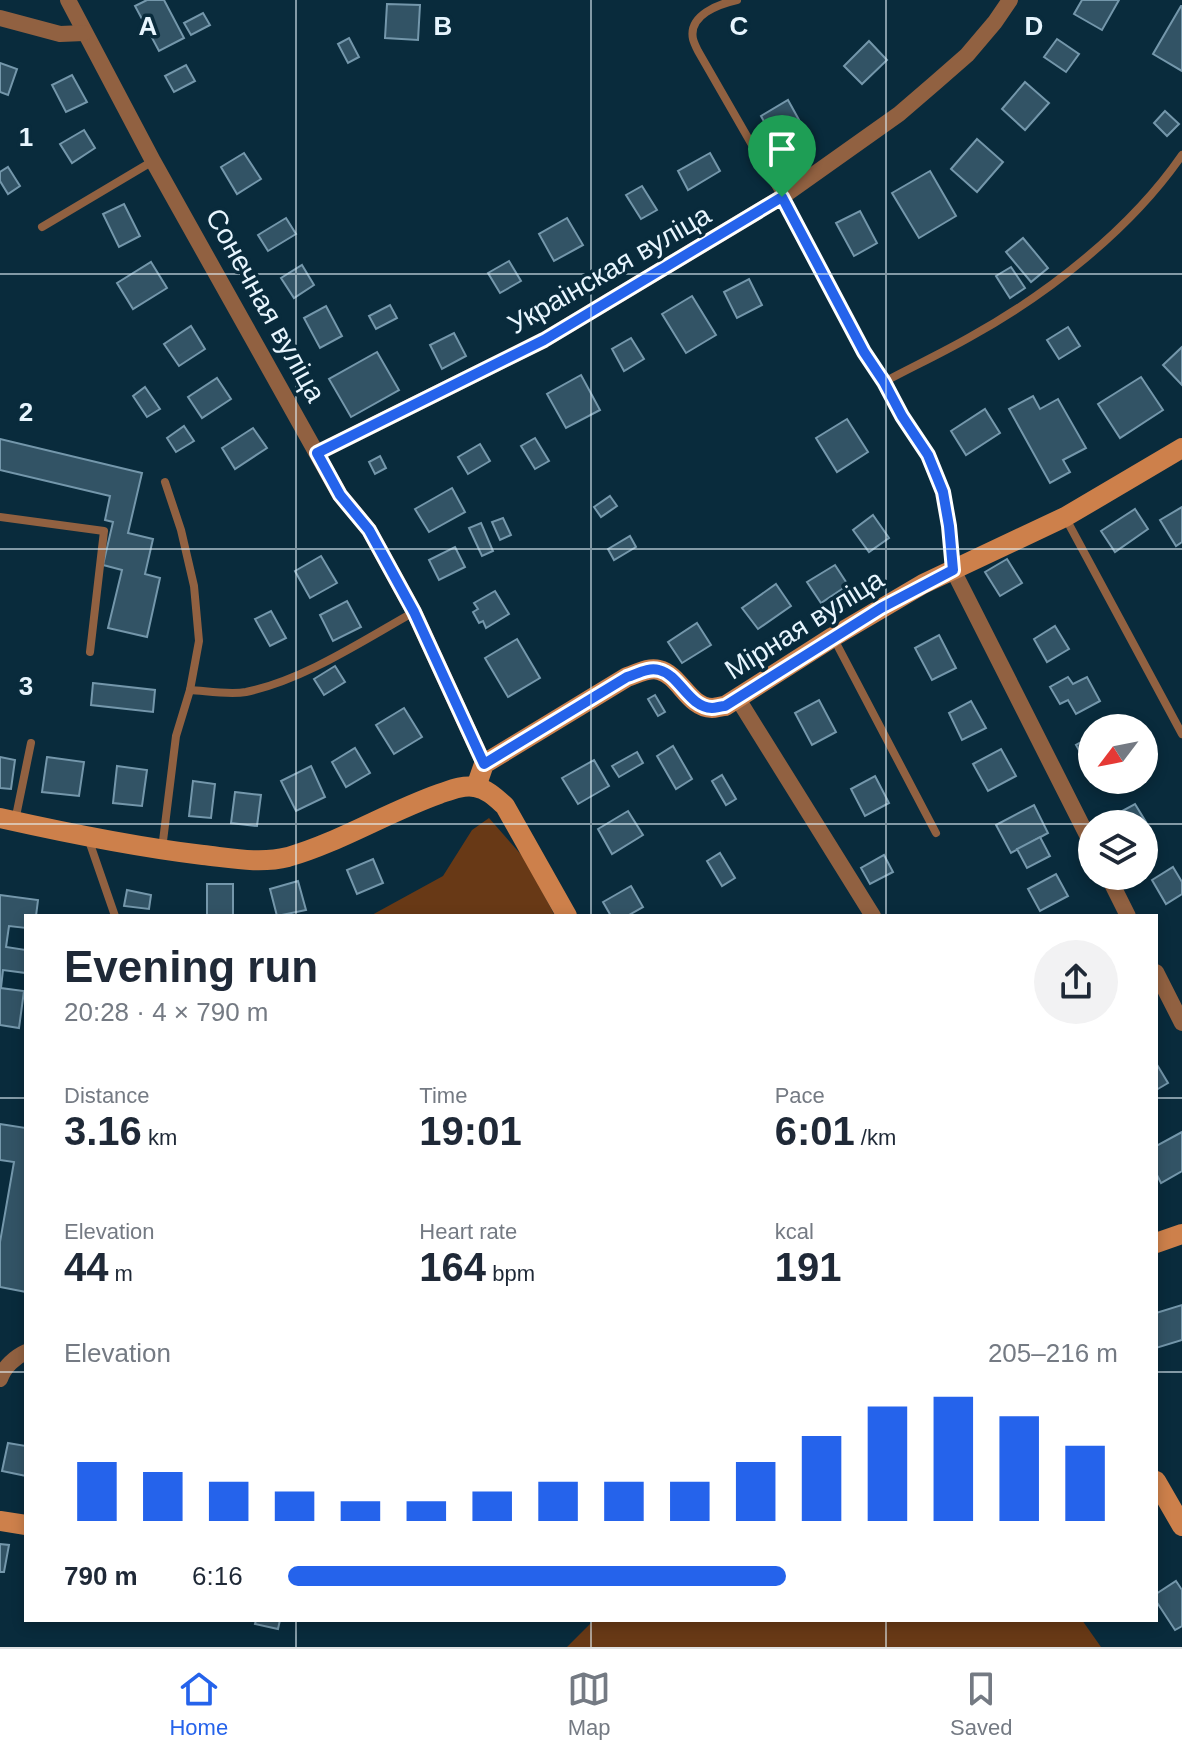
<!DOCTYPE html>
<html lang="en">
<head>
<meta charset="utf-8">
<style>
	body { margin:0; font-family:Arial,sans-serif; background:#f2f2f3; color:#1f2937; height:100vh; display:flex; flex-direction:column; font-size:30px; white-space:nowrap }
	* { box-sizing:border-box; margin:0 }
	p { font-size:26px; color:#747a83 }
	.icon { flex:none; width:44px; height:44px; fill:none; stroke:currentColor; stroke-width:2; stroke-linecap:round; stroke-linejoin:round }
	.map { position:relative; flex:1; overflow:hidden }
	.details { position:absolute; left:24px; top:914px; width:1134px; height:708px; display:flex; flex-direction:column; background:#fff; border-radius:0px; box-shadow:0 4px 12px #0003 }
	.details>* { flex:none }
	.needle { width:52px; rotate:238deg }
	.buttons { position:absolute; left:1078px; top:714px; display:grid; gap:16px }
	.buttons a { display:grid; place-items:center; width:80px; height:80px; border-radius:50%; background:#fff; box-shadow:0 4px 12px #0003; font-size:40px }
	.pin { position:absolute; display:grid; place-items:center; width:68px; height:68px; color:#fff; margin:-82px -34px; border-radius:50% 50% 50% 0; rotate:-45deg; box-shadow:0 0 8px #0007 }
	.pin .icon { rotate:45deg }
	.round { display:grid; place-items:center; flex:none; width:84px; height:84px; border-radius:42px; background:#f2f2f3 }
	.head { display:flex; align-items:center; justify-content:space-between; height:136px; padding:0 40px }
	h1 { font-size:44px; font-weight:600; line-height:60px }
	.stats { display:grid; grid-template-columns:repeat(3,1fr); gap:12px; height:136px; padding:8px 40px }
	.stats div { display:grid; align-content:center }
	.stats b { font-size:40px; font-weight:600 }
	.stats small { font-size:22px; font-weight:400 }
	.stats p { font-size:22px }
	.chart { height:224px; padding:16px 40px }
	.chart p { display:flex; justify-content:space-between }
	.chart svg { width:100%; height:144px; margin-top:8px; stroke:#2563eb; stroke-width:6 }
	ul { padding:0 40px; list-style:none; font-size:26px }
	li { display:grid; grid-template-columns:128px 96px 1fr; align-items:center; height:60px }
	li i { height:20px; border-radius:10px; background:#2563eb }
	.dock { display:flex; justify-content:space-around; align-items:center; height:112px; border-top:2px solid #e0e1e3; background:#fff; font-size:22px; color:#747a83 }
	.dock a { display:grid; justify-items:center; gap:4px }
	.dock .active { color:#2563eb }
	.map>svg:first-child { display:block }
	.green { fill:#683916 }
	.building { fill:#325365; stroke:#7497ab; stroke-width:2 }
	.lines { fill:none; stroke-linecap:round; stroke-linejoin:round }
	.lane { stroke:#916141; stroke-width:8 }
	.street { stroke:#916141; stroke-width:16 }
	.secondary { stroke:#cd804b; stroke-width:20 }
	.route-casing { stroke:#fff; stroke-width:16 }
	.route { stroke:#2563eb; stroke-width:10 }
	.grid { fill:none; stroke:#e7f5fe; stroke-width:2; stroke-opacity:0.55 }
	.labels { text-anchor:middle; stroke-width:7; stroke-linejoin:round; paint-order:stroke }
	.street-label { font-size:28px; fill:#e7f5fe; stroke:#092b3c }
	.grid-label { font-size:26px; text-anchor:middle; font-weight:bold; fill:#e7f5fe; stroke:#092b3c; stroke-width:7; stroke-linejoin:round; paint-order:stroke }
</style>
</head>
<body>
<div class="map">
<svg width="1182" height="1647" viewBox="0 0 1182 1647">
	<rect width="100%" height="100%" fill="#092b3c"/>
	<!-- green -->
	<g class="green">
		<polygon points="489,818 525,859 555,916 370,916 443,876 472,830"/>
		<polygon points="594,1620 1082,1620 1101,1647 567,1647"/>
	</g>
	<!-- building -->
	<g class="building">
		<polygon points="147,0 164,0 184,38 159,51 135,6"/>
		<polygon points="1082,0 1119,0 1102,30 1074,14"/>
		<polygon points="387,4 420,5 418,40 385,38"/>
		<polygon points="1181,6 1182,6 1182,71 1153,54"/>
		<polygon points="203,13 210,25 191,35 184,23"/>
		<polygon points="349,38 359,57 348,63 338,44"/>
		<polygon points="1057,39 1079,54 1066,72 1044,57"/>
		<polygon points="869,41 887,60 862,84 844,66"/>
		<polygon points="0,63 17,69 8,95 0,92"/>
		<polygon points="186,65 195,81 174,92 165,76"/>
		<polygon points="72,75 87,102 66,112 52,85"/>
		<polygon points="1025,82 1049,103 1025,130 1002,109"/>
		<polygon points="788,100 804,129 777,145 761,116"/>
		<polygon points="1165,111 1179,124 1167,136 1154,123"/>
		<polygon points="84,130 95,148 72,163 60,144"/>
		<polygon points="977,139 1003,162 977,192 951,169"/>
		<polygon points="244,153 261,179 237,194 221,167"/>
		<polygon points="710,153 720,171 688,190 678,171"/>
		<polygon points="8,167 20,186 8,194 0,181 0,172"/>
		<polygon points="930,171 956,216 919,238 892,193"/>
		<polygon points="642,186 657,210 641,219 626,195"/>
		<polygon points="124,204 140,236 119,247 103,214"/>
		<polygon points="860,211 877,243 854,256 836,223"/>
		<polygon points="286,218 296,234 268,251 258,235"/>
		<polygon points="567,218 583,245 554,261 539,234"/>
		<polygon points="1023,238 1048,268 1031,282 1006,252"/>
		<polygon points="509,261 521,281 500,293 488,273"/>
		<polygon points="151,262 167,288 133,309 117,283"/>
		<polygon points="302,265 314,285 294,298 281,278"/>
		<polygon points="1011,267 1025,288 1010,298 996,276"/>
		<polygon points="749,279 762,305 737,318 724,292"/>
		<polygon points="692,296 716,335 686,353 662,314"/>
		<polygon points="390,305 397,318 376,329 369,316"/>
		<polygon points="326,306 342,336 320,348 304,318"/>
		<polygon points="191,326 205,349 179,366 164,344"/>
		<polygon points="1068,327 1080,346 1059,359 1047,340"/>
		<polygon points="454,333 466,356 442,369 430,345"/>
		<polygon points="631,338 644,359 624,371 612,349"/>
		<polygon points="1182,347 1182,385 1163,365"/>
		<polygon points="377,352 399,390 351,417 329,379"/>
		<polygon points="581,375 600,410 566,428 547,394"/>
		<polygon points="1141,377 1163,410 1120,438 1098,404"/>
		<polygon points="217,378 231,399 202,418 188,397"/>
		<polygon points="145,387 160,409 147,417 133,396"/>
		<polygon points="1033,396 1040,409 1058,399 1086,448 1063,460 1070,472 1050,483 1009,409"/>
		<polygon points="985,409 1000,433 966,455 951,431"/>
		<polygon points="847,419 868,452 837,472 816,438"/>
		<polygon points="184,426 194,441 176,452 167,438"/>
		<polygon points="253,428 267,448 235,469 222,448"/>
		<polygon points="535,438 549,461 535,469 521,446"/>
		<polygon points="0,439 142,473 128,533 153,539 145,574 160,578 147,637 108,628 122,570 103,565 113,522 105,520 110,496 0,470"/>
		<polygon points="480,444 490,461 468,474 458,457"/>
		<polygon points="380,456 386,468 375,474 369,462"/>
		<polygon points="452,488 465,512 429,532 415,509"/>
		<polygon points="610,496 617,506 601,517 594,507"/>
		<polygon points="1182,507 1182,542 1176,546 1160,520"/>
		<polygon points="1135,509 1148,529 1115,552 1101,531"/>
		<polygon points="873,515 889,538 869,552 853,530"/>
		<polygon points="503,518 511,535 500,540 492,522"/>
		<polygon points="481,523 493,551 482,556 469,528"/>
		<polygon points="630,536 636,547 614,560 608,549"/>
		<polygon points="455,547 465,567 439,580 429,560"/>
		<polygon points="321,556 337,583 310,598 295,571"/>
		<polygon points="1007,559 1022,583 1000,596 985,572"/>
		<polygon points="835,565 848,585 821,603 807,582"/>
		<polygon points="776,584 791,606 758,629 742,608"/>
		<polygon points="495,591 509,614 486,628 483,621 479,623 473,612 478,609 474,603"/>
		<polygon points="347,601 361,627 333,641 320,615"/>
		<polygon points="271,611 286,638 270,646 255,619"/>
		<polygon points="697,623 711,645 682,663 668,642"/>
		<polygon points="1055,626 1069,649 1047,662 1034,639"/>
		<polygon points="939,635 956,668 932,680 915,648"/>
		<polygon points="517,639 540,678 508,697 485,658"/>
		<polygon points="335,666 345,682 324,695 314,679"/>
		<polygon points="1068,677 1073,684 1087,677 1100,701 1076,714 1068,700 1060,704 1050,687"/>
		<polygon points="93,683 155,690 153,712 91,705"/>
		<polygon points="655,695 665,712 658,716 648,699"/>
		<polygon points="819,700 836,732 812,745 795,713"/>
		<polygon points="971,701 986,728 962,740 949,713"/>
		<polygon points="404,708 422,737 394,754 376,725"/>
		<polygon points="1092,736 1092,773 1076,745"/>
		<polygon points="673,746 692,779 676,789 657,756"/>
		<polygon points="355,748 370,773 346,787 332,762"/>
		<polygon points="1001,749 1016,776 988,791 973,764"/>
		<polygon points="637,752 643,763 619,777 612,766"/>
		<polygon points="0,757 15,760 11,789 0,788"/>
		<polygon points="47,757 84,762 79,796 42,792"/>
		<polygon points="594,760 609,786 578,804 562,778"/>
		<polygon points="117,766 147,770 142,806 113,803"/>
		<polygon points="311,766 325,797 296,811 281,781"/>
		<polygon points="722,775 736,799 726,805 712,781"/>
		<polygon points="875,776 889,803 865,816 851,789"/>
		<polygon points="193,781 215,784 211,818 189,816"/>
		<polygon points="235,792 261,795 257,826 231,823"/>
		<polygon points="1135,804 1149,827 1144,830 1144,824 1117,824 1113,816"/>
		<polygon points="1034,805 1048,833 1011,853 996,825"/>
		<polygon points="628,811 643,835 612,854 598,829"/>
		<polygon points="1040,837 1050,856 1027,868 1017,849"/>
		<polygon points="720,853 735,878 722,886 707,861"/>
		<polygon points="884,855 893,872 870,884 861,868"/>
		<polygon points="373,859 383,883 357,894 347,870"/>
		<polygon points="1173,867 1182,882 1182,894 1166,904 1152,880"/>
		<polygon points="1056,874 1068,896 1040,911 1028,889"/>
		<polygon points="298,881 306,910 277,916 270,889"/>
		<rect x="207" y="884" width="26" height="31"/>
		<polygon points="631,886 643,907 627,916 611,916 603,902"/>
		<polygon points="127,890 151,895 149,909 124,906"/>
		<polygon points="0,895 38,900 36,916 26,916 26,928 9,926 6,947 26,950 26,973 3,970 1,988 24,991 19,1028 0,1025"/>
		<polygon points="1156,1063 1168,1083 1156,1090"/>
		<polygon points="0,1124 26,1128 26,1292 0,1287 0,1242 14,1162 0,1160"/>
		<polygon points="1182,1132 1182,1171 1161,1183 1156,1173 1156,1146"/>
		<polygon points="1182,1305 1182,1340 1156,1348 1156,1313"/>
		<polygon points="8,1443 26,1446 26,1476 2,1471"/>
		<polygon points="0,1544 9,1545 4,1572 0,1572"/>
		<polygon points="1176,1581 1182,1590 1182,1626 1175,1630 1156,1601 1156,1594"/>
		<polygon points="256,1620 280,1620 278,1629 255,1624"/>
	</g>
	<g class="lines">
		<!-- lane -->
		<g class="lane">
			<path d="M737 0C719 4 688 15 693 39 694 43 696 47 698 51L782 197 864 352 884 382 902 416 928 455 943 492 949 526 953 569"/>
			<polyline points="42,227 153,161"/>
			<path d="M884 382C912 367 942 353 970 337 1048 294 1131 229 1182 155"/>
			<polyline points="0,517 104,531 90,652"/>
			<polyline points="1065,517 1182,734"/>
			<polyline points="834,639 936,833"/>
			<path d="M190 690C207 691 229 695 246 692 304 680 362 641 414 612"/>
			<polyline points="15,821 31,743"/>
			<polyline points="88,838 115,916"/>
			<polyline points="162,849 176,736 190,690 199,641 194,586 181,530 165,482"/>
		</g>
		<!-- street -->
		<g class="street">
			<polyline points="68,0 153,161 340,495 369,530 414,612 484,764"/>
			<polyline points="0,18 60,34 84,33"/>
			<polyline points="317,453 544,340 782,197 899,114 935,83 967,55 995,22 1010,0"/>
			<polyline points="953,570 1092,845"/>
			<polyline points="738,699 873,916"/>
			<polyline points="1108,876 1128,916"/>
			<polyline points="1156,972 1182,1023"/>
			<path d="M0 1379C4 1367 15 1357 26 1352"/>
		</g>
		<!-- secondary -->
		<g class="secondary">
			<path d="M476 787 484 764 627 677C637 674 648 667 659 670 680 675 688 707 712 708 716 708 721 706 725 706L833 637 923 584 1065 517 1182 448"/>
			<path d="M0 818C67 833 135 847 203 855 231 858 260 864 288 857 340 842 388 812 439 794 451 790 462 785 475 787 487 789 496 798 505 806L567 916"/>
			<polyline points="1156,1243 1182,1234"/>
			<polyline points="1156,1481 1182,1526"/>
			<polyline points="0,1521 26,1525"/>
		</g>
	</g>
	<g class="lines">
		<defs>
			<path id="route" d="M782 197 864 352 884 382 902 416 928 455 943 492 949 526 953 570 881 608 725 706C721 706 716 708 712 708 688 707 680 675 659 670 648 667 637 674 627 677L484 764 414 612 369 530 340 495 317 453 544 340Z"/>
		</defs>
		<!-- route casing -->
		<use href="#route" class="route-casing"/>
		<!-- route -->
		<use href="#route" class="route"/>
	</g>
	<!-- grid -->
	<path class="grid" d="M296 0V916M591 0V916M886 0V916M0 274H1182M0 549H1182M0 824H1182M0 1098H26M1156 1098H1182M0 1372H26M1156 1372H1182M296 1620V1647M591 1620V1647M886 1620V1647"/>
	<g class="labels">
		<!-- street labels -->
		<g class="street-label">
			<text transform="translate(609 269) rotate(-30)" y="10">Украінская вуліца</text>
			<text transform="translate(266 305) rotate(61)" y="10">Сонечная вуліца</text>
			<text transform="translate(804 624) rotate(-32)" y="10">Мірная вуліца</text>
		</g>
	</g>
	<g class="grid-label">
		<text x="148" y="35">A</text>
		<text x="443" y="35">B</text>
		<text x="739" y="35">C</text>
		<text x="1034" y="35">D</text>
		<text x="26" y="146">1</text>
		<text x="26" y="421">2</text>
		<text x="26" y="695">3</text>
	</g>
</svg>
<div class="buttons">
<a><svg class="needle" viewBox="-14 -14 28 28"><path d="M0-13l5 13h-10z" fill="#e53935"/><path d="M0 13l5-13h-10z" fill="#747a83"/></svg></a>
<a><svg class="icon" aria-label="layers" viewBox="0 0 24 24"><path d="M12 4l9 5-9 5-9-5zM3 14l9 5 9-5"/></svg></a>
</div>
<div class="pin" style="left:782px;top:197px;background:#1e9e55"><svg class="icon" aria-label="arrive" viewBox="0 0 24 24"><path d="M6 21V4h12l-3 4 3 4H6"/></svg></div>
<section class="details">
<div class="head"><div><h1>Evening run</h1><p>20:28 · 4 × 790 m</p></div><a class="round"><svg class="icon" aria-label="share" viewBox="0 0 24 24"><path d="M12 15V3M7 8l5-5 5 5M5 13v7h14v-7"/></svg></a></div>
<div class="stats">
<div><p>Distance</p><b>3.16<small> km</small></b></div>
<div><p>Time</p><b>19:01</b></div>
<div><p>Pace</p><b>6:01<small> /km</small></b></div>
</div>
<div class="stats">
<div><p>Elevation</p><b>44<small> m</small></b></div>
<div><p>Heart rate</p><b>164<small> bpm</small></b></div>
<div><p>kcal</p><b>191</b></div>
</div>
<div class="chart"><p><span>Elevation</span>205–216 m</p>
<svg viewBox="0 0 160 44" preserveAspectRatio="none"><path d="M5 44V26M15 44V29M25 44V32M35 44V35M45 44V38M55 44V38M65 44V35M75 44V32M85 44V32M95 44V32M105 44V26M115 44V18M125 44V9M135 44V6M145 44V12M155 44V21"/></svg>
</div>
<ul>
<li><b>790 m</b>6:16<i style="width:60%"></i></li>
</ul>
</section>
</div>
<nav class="dock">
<a class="active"><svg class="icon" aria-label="home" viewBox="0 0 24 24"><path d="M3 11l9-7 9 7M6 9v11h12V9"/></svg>Home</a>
<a><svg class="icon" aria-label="map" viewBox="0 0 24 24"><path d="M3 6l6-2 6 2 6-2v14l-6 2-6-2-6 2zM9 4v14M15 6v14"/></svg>Map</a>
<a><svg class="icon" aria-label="saved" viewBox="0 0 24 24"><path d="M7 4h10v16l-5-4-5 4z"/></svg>Saved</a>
</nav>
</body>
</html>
